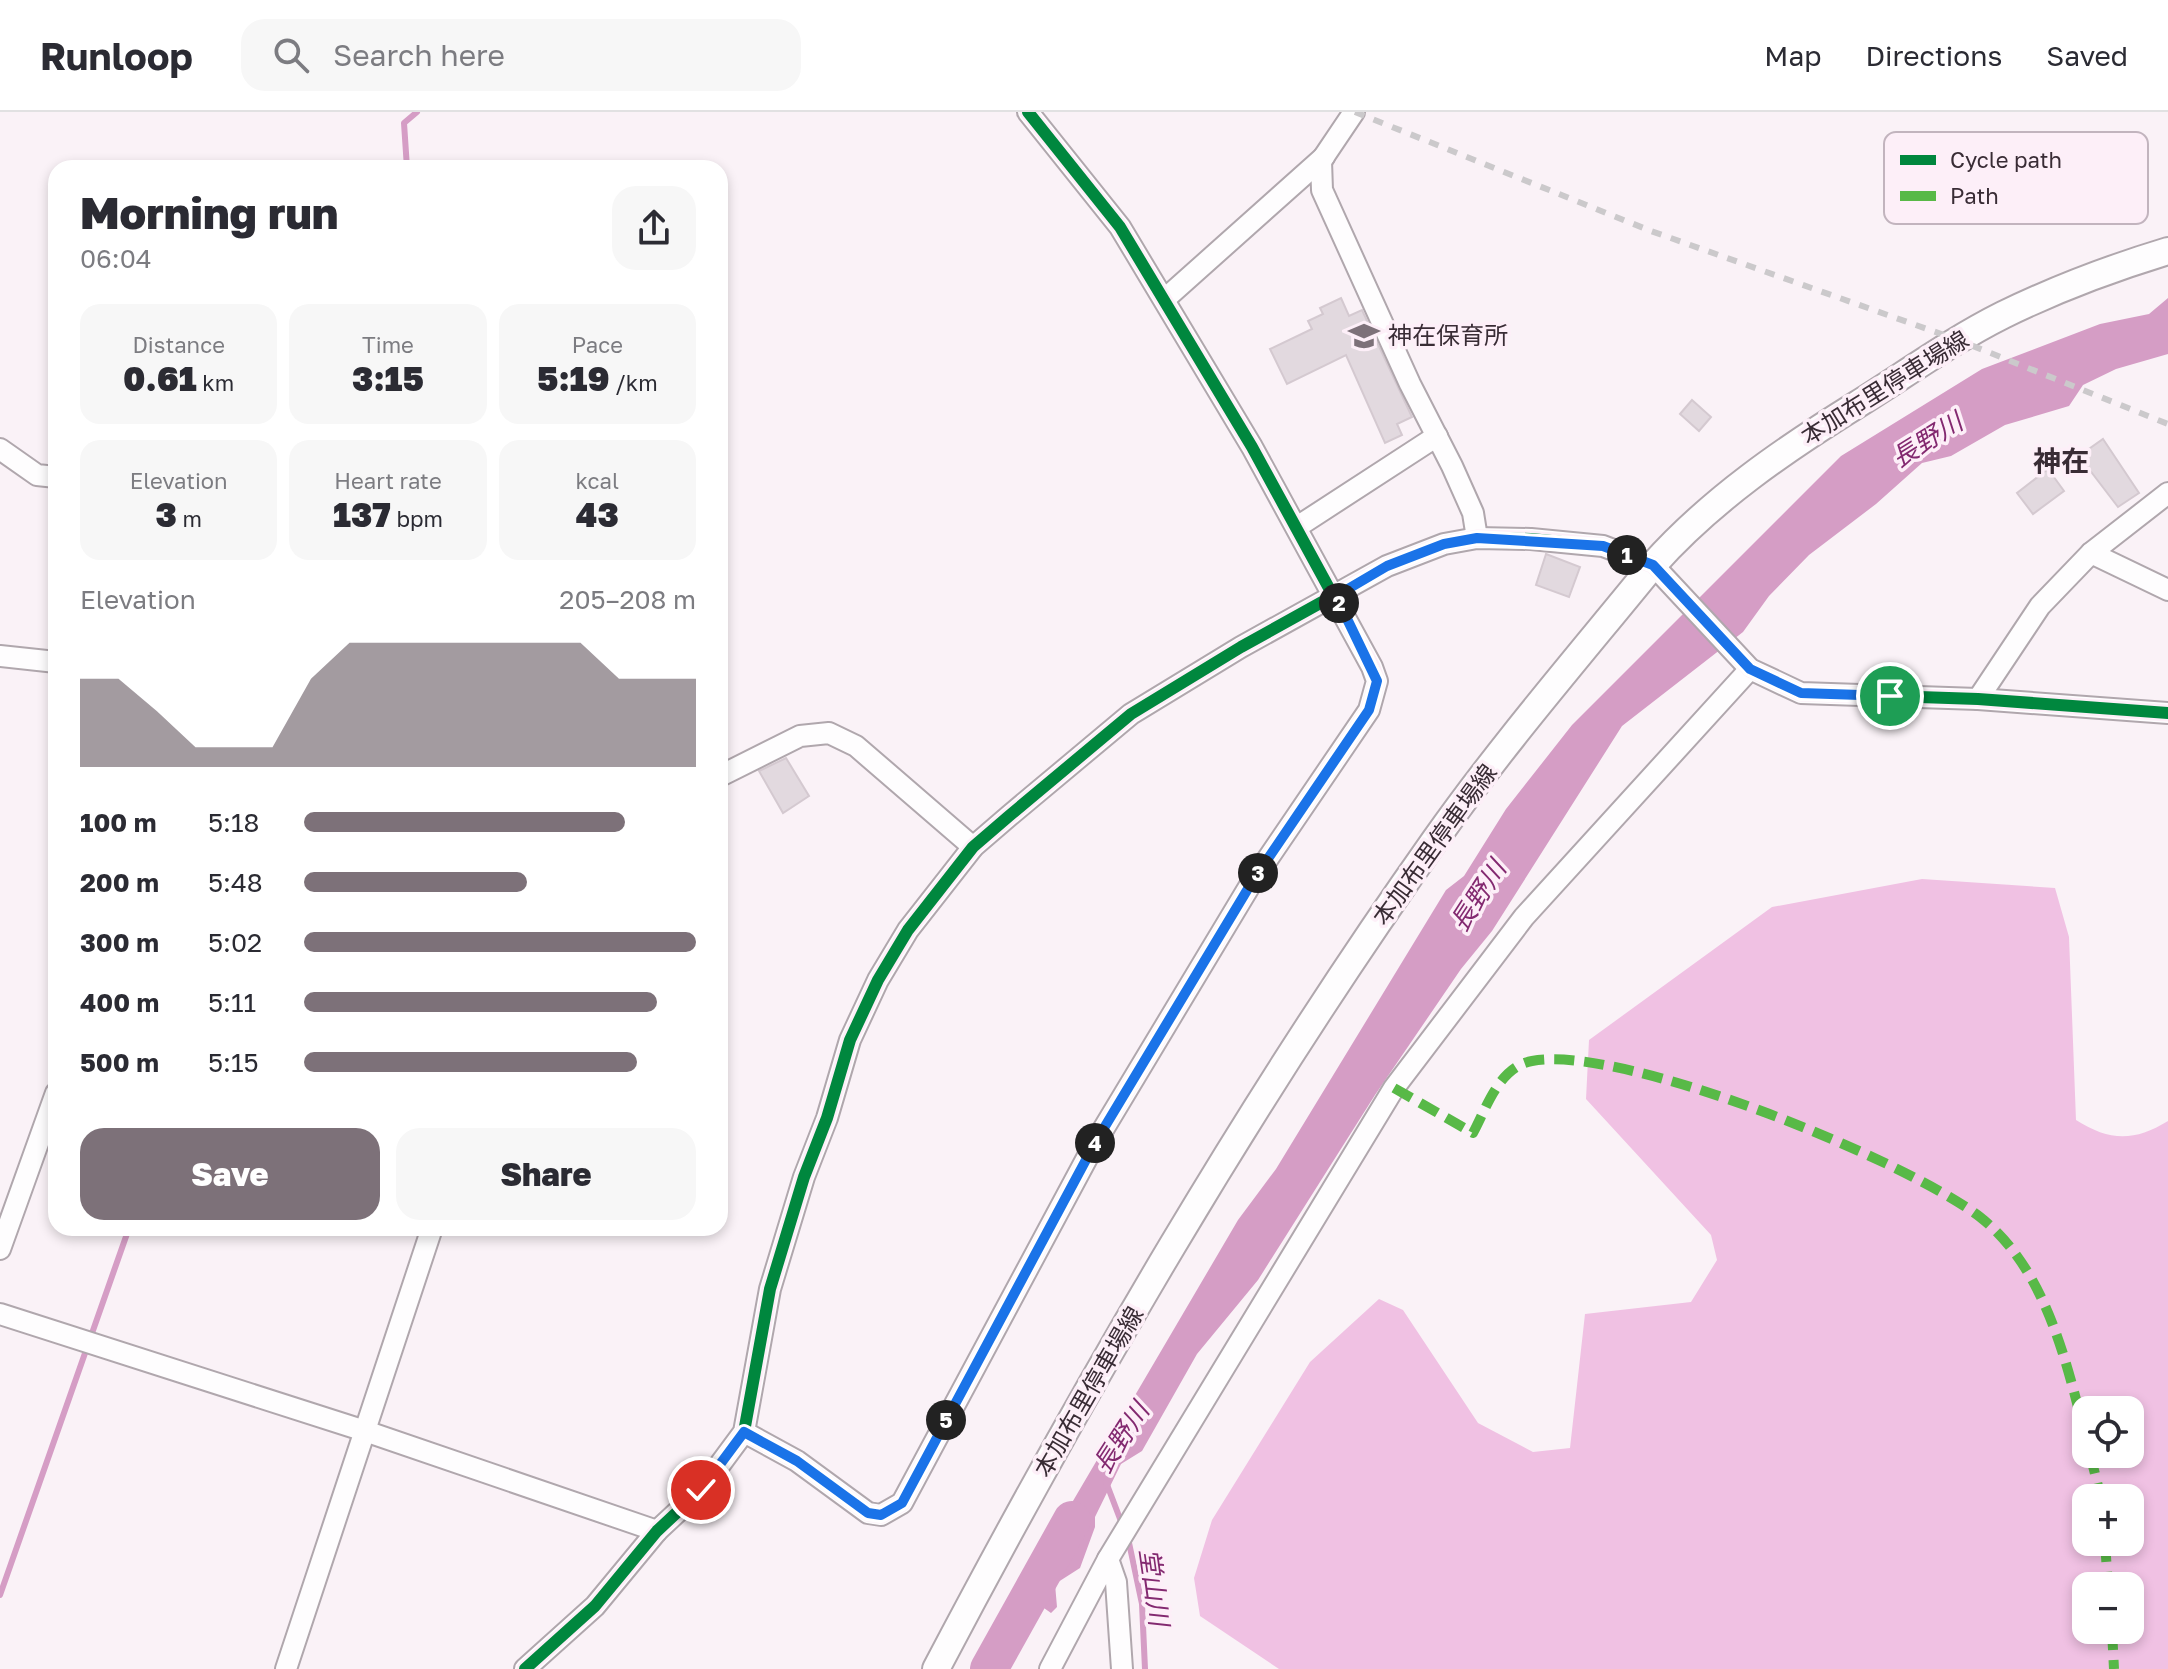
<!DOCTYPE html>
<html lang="en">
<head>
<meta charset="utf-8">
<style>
	body { margin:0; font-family:"Golos Text","Noto Sans JP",sans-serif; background:#f7f7f7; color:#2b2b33; height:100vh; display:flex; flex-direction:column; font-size:30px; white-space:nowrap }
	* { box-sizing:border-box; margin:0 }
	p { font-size:26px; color:#7c7c81 }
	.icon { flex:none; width:44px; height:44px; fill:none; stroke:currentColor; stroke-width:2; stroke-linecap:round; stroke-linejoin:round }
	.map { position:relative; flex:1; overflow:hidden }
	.drawer { position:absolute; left:48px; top:48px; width:680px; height:1076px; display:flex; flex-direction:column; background:#fff; border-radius:24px; box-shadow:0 4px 12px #0003 }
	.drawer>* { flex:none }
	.buttons { position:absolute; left:2072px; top:1284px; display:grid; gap:16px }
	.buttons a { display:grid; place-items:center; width:72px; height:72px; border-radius:16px; background:#fff; box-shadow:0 4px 12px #0003; font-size:40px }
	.pin { position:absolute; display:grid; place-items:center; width:68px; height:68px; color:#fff; margin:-34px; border:4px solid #fff; border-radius:50%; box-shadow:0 2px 8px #0007 }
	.km { position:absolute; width:40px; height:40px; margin:-20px; border-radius:50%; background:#222; color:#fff; font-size:22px; line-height:40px; text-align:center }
	.round { display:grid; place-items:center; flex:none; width:84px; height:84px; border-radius:24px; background:#f7f7f7 }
	.head { display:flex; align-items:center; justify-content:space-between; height:136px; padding:0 32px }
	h1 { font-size:44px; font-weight:800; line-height:60px }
	.figures { display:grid; grid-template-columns:repeat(3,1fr); gap:12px; height:136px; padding:8px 32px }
	.figures div { display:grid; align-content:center; border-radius:20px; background:#f7f7f7; text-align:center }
	.figures b { font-size:34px; font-weight:800 }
	.figures small { font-size:22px; font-weight:400 }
	.figures p { font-size:22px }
	.chart { height:224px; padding:16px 32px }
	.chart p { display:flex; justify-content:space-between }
	.chart svg { width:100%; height:144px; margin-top:8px; fill:#7d7179; opacity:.7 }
	.cta { display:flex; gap:16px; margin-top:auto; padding:16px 32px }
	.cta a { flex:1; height:92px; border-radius:24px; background:#7d7179; color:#fff; font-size:32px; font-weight:800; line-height:92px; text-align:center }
	.cta a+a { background:#f7f7f7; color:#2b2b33 }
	ul { padding:0 32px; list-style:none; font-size:26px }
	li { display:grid; grid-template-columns:128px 96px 1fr; align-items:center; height:60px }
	li i { height:20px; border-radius:10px; background:#7d7179 }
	header { display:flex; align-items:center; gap:48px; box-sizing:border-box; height:112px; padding:0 40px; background:#fff; border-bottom:2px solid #e1e1e2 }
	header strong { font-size:38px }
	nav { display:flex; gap:44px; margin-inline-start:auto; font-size:28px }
	.search { width:560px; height:72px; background:#f7f7f7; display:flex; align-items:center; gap:20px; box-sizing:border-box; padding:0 28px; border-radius:24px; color:#7c7c81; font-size:30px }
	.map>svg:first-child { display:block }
	.forest { fill:#f0c1e3; fill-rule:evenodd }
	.water { fill:#d59dc5 }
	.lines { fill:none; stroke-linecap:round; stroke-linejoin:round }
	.stream { stroke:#d59dc5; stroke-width:6 }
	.river { stroke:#d59dc5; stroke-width:38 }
	.building { fill:#e2d9df; stroke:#d4c9d0; stroke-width:2 }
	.minor-casing { stroke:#b0a7ad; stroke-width:24 }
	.major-casing { stroke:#b0a7ad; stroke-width:30 }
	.minor { stroke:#fefdfe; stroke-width:20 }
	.major { stroke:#fefdfe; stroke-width:26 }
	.rail { stroke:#cbc9cb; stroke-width:6; stroke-dasharray:10 10; stroke-linecap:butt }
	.quiet { stroke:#58b947; stroke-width:10; stroke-dasharray:20 10; stroke-linecap:butt }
	.cycleway-casing { stroke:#fdeff8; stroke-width:17 }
	.cycleway { stroke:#00873e; stroke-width:12 }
	.route-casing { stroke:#fff; stroke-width:16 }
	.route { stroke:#1a73e8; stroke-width:10 }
	.labels { text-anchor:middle; stroke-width:7; stroke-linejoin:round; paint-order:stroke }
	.poi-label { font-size:24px; fill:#392c35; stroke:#fdeff8; text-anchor:start }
	.street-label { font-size:24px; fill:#392c35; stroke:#fdeff8 }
	.water-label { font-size:26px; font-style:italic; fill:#832970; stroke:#fdeff8 }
	.quarter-label { font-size:28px; font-weight:bold; fill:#392c35; stroke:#fdeff8 }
	.key { fill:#fdeff8; stroke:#c2b4be; stroke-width:2 }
	.key-label { font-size:22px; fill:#392c35 }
</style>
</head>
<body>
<header>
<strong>Runloop</strong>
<div class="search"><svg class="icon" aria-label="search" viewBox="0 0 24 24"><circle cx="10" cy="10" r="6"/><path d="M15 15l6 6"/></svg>Search here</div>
<nav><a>Map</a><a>Directions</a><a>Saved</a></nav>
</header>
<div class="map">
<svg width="2168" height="1557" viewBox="0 0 2168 1557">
	<rect width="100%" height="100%" fill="#faf2f7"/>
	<!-- forest -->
	<path class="forest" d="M1922 767 2055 776 2069 825 2076 1008C2109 1029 2134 1030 2168 1009V1557H1279L1200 1504 1194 1466 1212 1408 1310 1250 1379 1187 1403 1198 1478 1311 1533 1340 1570 1336 1585 1202 1691 1190 1717 1148 1711 1123 1586 987 1589 928 1772 795ZM2086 1298H2130V1342H2086ZM2086 1386H2130V1430H2086ZM2086 1474H2130V1518H2086Z"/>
	<!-- water -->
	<polygon class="water" points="2168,186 2168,242 2116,257 2083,273 2069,294 2005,313 1951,344 1922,351 1876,392 1809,443 1769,484 1743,520 1622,614 1492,819 1461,857 1375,983 1258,1168 1197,1242 1142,1339 1121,1352 1095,1405 1095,1415 1080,1456 1055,1472 1057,1495 1051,1501 1034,1489 1049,1464 1043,1440 1238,1108 1276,1057 1446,778 1464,764 1506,697 1572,613 1841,344 1982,257 2100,212 2149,202"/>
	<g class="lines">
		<!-- stream -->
		<g class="stream">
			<polyline points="407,56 404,11 417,0"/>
			<polyline points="1106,1370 1122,1412"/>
			<polyline points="1128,1426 1142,1492 1145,1557"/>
			<polyline points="0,1483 129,1116"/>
		</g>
		<!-- river -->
		<polyline class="river" points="989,1557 1072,1408"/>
	</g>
	<!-- building -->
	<g class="building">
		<polygon points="1341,186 1349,204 1362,198 1412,305 1397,312 1402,323 1385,331 1346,243 1287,272 1270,237 1312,217 1308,209 1323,202 1320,196"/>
		<polygon points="1692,288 1711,305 1699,319 1680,302"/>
		<polygon points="2103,327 2139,381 2118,395 2079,344"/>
		<polygon points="2048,357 2064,379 2033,402 2017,381"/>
		<polygon points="1546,442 1580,455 1569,485 1536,473"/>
		<polygon points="786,646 809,684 783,701 759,659"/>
	</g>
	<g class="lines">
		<defs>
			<g id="minor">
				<polyline points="1354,0 1321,49 1322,78 1410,272 1452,354 1473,401 1477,426"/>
				<polyline points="1166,186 1324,45"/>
				<polyline points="0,337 37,363 56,365"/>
				<polyline points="1297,415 1437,324"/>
				<polyline points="2091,441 2168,478"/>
				<polyline points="0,544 56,550"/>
				<polyline points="1978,587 2040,494 2091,441 2168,381"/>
				<polyline points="720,664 800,624 829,621 856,634 973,735"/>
				<polyline points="0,1137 56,981"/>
				<polyline points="0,1202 365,1319 657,1419"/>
				<polyline points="744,1320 797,1349 868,1401 881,1403 902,1391 1095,1031 1252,770 1369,598 1377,569 1372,555 1252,335 1120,115 1028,0"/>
				<polyline points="1108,1447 1116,1470 1122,1557"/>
				<polyline points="286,1557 432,1116"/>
				<polyline points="525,1557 595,1494 657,1419 701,1378 744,1320 770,1177 804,1065 827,1006 850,928 878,868 908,818 973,735 1009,704 1131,602 1241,535 1387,454 1444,432 1477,426 1531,427 1603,434 1653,453 1750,557 1801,581 1978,587 2168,601"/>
				<polyline points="1050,1557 1108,1447 1394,976 1524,805 1750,557"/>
			</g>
			<path id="major" d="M936 1557C1086 1272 1249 991 1435 728 1502 633 1579 544 1653 453 1711 388 1784 338 1858 292 1906 262 1953 228 2003 203 2056 177 2112 156 2168 139"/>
		</defs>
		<!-- minor casing -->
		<use href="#minor" class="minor-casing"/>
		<!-- major casing -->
		<use href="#major" class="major-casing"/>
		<!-- minor -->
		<use href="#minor" class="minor"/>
		<!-- major -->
		<use href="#major" class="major"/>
		<!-- rail -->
		<polyline class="rail" points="1355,0 1651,119 1958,228 2168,312"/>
		<!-- quiet -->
		<g class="quiet">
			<path d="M1394 976 1473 1021C1487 995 1499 955 1532 949 1622 932 1906 1048 1980 1105 2046 1157 2066 1249 2086 1326"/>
			<polyline points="2090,1342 2101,1386"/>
			<polyline points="2105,1430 2108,1474"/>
			<polyline points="2112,1518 2114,1557"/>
		</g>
		<defs>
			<g id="cycleway">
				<polyline points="744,1320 797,1349 868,1401 881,1403 902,1391 1095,1031 1252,770 1369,598 1377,569 1372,555 1252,335 1120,115 1028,0"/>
				<polyline points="525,1557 595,1494 657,1419 701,1378 744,1320 770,1177 804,1065 827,1006 850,928 878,868 908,818 973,735 1009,704 1131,602 1241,535 1387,454 1444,432 1477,426 1531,427 1603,434 1653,453 1750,557 1801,581 1978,587 2168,601"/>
			</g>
		</defs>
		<!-- cycleway casing -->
		<use href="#cycleway" class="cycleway-casing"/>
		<!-- cycleway -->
		<use href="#cycleway" class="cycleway"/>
	</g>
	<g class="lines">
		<defs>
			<polyline id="route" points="701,1378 744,1320 797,1349 868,1401 881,1403 902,1391 1095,1031 1252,770 1369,598 1377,569 1336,484 1387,454 1444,432 1477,426 1603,434 1653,453 1750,557 1801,581 1890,584"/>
		</defs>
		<!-- route casing -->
		<use href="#route" class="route-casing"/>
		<!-- route -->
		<use href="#route" class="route"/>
	</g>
	<!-- icons -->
	<defs>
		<symbol id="school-bare" viewBox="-9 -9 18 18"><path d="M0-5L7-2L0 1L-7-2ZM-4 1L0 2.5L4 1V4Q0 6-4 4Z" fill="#7d7179" stroke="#fdeff8" stroke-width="2.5" paint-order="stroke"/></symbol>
	</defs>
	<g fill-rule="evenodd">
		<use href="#school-bare" x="1342" y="202" width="44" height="44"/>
	</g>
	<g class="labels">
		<!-- poi labels -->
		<g class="poi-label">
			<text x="1388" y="232">神在保育所</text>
		</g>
		<!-- street labels -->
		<g class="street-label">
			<text transform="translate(1885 276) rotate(-32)" y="8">本加布里停車場線</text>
			<text transform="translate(1435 733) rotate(-54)" y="8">本加布里停車場線</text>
			<text transform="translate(1089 1280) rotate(-60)" y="8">本加布里停車場線</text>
		</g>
		<!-- water labels -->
		<g class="water-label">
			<text transform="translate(1927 328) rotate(-32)" y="9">長野川</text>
			<text transform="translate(1478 784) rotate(-57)" y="9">長野川</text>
			<text transform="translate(1121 1326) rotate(-57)" y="9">長野川</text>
			<text transform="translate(1154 1475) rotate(82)" y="9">堂山川</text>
		</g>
		<!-- quarter labels -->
		<g class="quarter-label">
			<text x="2061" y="359">神在</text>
		</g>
	</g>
	<!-- legend -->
	<rect x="1884" y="20" width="264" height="92" rx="12" class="key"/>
	<rect x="1900" y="43" width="36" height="10" fill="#00873e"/>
	<rect x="1900" y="79" width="36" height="10" fill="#58b947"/>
	<g class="key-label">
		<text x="1950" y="56">Cycle path</text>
		<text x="1950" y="92">Path</text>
	</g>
</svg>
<div class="buttons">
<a><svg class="icon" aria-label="locate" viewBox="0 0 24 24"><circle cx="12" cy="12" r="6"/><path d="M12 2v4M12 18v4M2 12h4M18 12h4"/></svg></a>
<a>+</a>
<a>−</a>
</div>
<div class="pin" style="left:1890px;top:584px;background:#1e9e55"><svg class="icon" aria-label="arrive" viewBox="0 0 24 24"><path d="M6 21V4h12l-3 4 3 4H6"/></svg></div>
<div class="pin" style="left:701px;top:1378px;background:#d93025"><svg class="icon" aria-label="check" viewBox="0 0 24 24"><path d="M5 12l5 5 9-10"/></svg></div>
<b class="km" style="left:1627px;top:443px">1</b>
<b class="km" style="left:1339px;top:491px">2</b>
<b class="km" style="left:1258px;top:761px">3</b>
<b class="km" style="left:1095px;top:1031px">4</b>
<b class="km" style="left:946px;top:1308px">5</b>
<section class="drawer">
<div class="head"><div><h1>Morning run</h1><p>06:04</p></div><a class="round"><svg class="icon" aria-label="share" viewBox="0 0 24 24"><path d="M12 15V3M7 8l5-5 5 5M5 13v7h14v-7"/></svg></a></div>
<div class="figures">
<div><p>Distance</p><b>0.61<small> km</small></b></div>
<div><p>Time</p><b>3:15</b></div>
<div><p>Pace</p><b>5:19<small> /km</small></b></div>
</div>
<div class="figures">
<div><p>Elevation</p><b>3<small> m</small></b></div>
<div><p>Heart rate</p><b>137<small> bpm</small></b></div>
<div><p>kcal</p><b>43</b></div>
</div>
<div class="chart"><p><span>Elevation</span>205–208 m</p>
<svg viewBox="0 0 160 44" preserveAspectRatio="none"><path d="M0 44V17L10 17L20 27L30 38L40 38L50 38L60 17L70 6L80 6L90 6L100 6L110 6L120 6L130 6L140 17L150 17L160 17V44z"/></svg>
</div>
<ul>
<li><b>100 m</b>5:18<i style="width:82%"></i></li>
<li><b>200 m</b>5:48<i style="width:57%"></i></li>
<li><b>300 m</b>5:02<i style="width:100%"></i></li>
<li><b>400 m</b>5:11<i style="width:90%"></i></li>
<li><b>500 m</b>5:15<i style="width:85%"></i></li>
</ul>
<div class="cta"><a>Save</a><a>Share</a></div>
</section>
</div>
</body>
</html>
